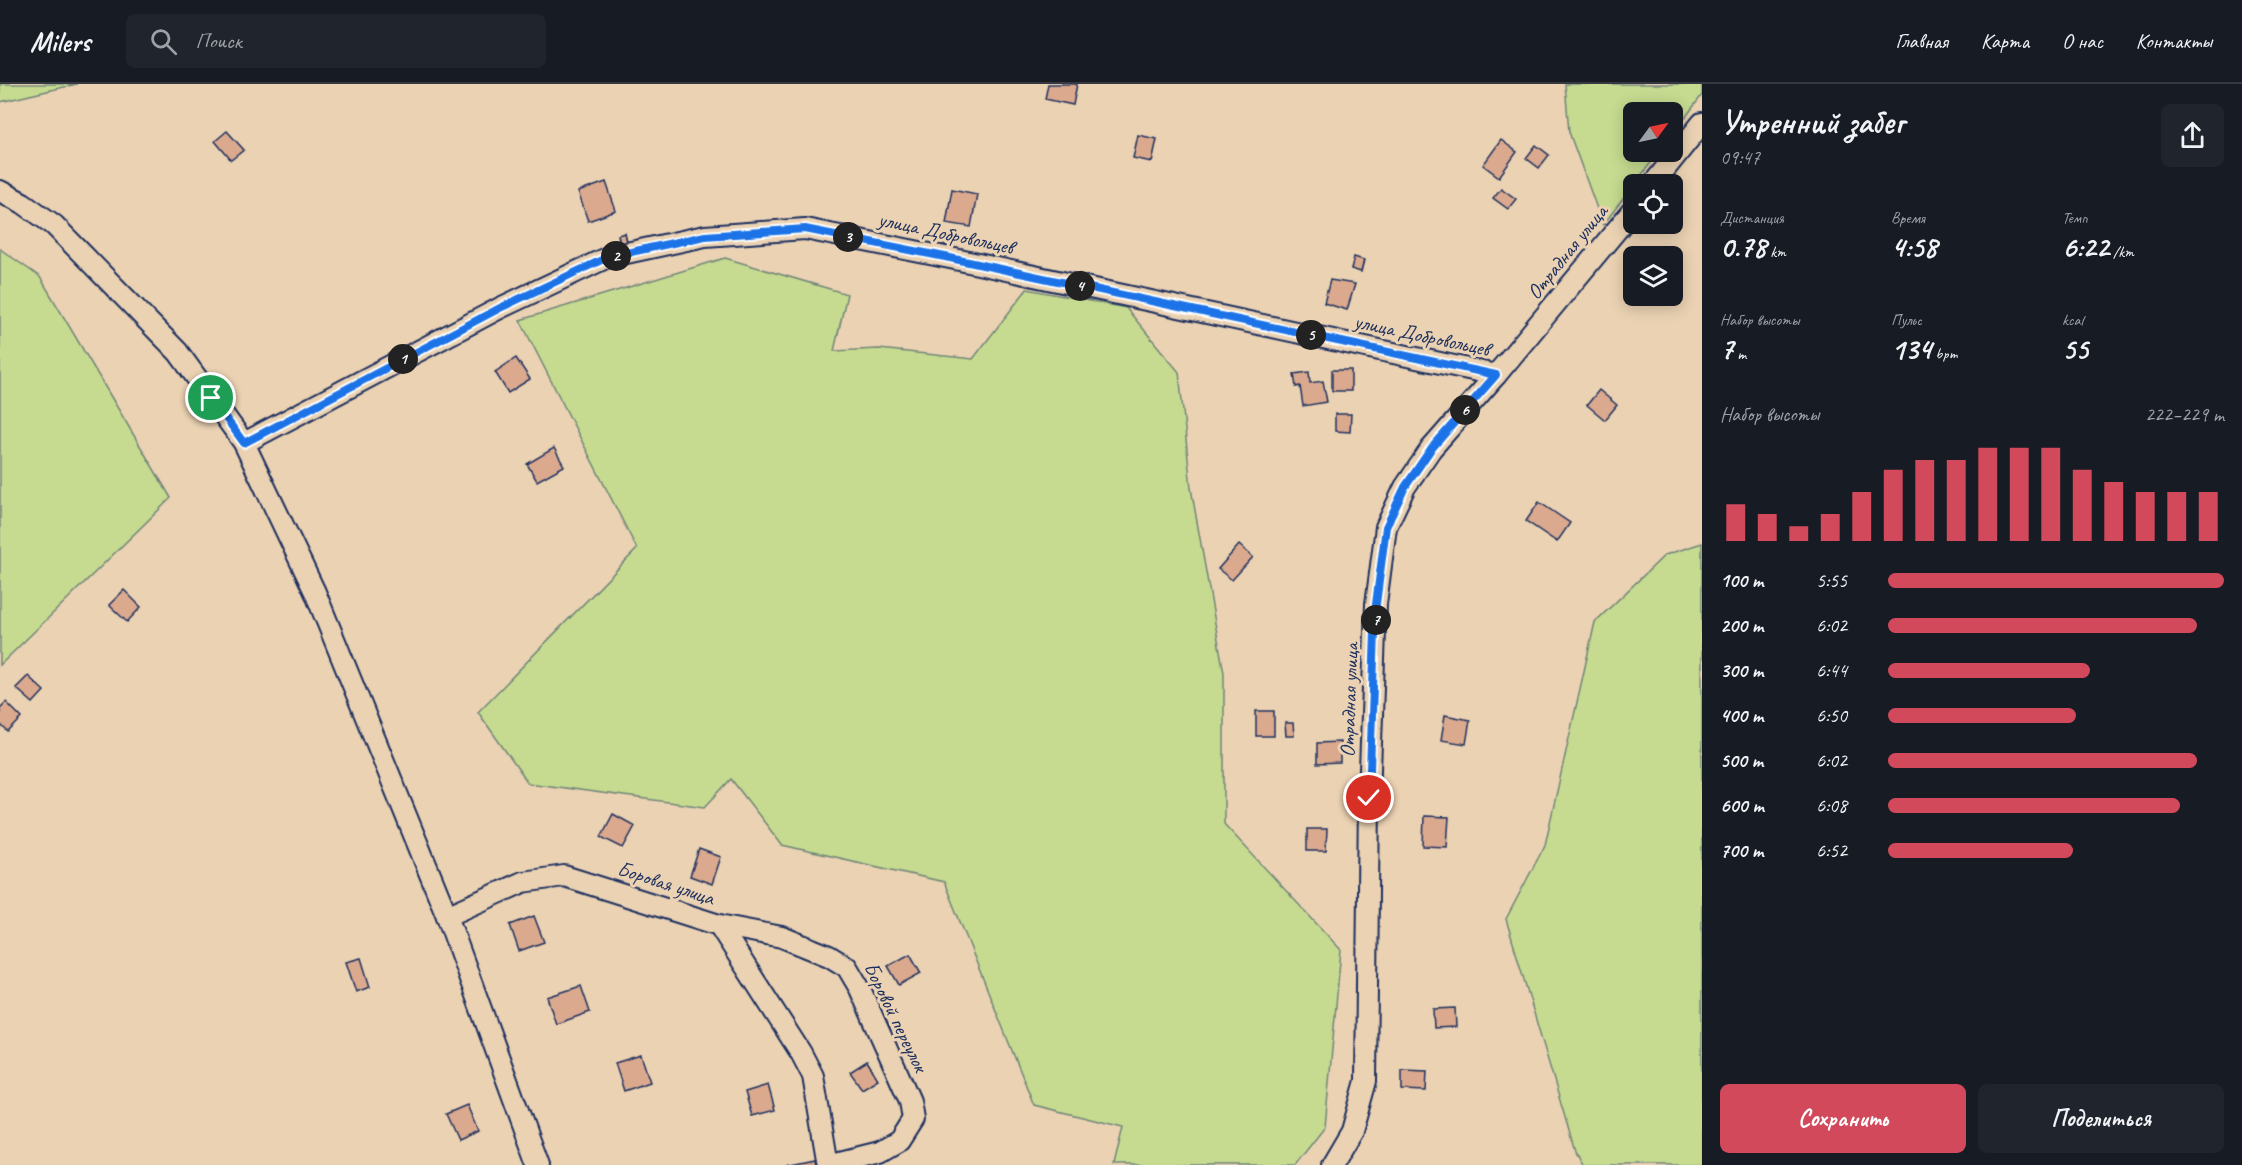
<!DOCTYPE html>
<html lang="ru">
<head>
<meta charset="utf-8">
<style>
	body { margin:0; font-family:Caveat,sans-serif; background:#20242c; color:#f1f3f6; height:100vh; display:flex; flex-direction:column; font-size:22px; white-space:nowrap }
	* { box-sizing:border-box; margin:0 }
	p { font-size:20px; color:#9ea1a6 }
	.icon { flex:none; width:33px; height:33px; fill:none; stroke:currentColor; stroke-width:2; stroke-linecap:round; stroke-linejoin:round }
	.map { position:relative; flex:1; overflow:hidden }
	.details { display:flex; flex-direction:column; background:#171b24; width:540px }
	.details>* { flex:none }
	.needle { width:39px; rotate:57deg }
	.fabs { position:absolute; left:1623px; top:18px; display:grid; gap:12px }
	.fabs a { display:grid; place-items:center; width:60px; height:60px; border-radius:9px; background:#171b24; box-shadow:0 3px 15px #0003; font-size:30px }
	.pin { position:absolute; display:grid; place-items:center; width:51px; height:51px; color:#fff; margin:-26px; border:3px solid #fff; border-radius:50%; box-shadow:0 2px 6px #0007 }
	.km { position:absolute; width:30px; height:30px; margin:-15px; border-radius:50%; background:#222; color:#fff; font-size:16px; line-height:30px; text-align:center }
	.round { display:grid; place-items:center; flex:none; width:63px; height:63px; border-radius:9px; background:#20242c }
	.overview { display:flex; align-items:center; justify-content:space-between; height:102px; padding:0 18px }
	h1 { font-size:33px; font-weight:800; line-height:45px }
	.stats { display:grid; grid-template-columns:repeat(3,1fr); gap:9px; height:102px; padding:6px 18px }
	.stats div { display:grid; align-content:center }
	.stats b { font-size:30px; font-weight:800 }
	.stats small { font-size:16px; font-weight:400 }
	.stats p { font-size:16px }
	.chart { height:168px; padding:12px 18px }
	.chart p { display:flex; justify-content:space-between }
	.chart svg { width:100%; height:108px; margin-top:6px; stroke:#d1495b; stroke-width:6 }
	.primary-button { display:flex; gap:12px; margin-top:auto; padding:12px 18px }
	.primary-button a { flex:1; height:69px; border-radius:9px; background:#d1495b; color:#fff; font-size:24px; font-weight:800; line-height:69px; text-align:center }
	.primary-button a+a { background:#20242c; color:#f1f3f6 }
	ul { padding:0 18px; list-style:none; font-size:20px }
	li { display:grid; grid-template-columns:96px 72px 1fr; align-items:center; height:45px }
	li i { height:15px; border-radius:8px; background:#d1495b }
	header { display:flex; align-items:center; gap:36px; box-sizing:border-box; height:84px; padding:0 30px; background:#171b24; border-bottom:2px solid #363941 }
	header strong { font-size:28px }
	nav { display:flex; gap:33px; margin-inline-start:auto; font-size:21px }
	.search { width:420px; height:54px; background:#20242c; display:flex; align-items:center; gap:15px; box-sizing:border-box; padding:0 21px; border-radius:9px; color:#9ea1a6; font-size:22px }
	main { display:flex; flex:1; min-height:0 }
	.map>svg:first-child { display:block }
	.green { fill:#c6db90; stroke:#708577; stroke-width:1.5 }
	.building { fill:#dba98e; stroke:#1b2f5e; stroke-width:1.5 }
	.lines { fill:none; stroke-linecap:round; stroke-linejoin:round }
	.minor-casing { stroke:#1b2f5e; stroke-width:24 }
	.minor { stroke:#ebd2b3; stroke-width:20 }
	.route-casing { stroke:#fff; stroke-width:12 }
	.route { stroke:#1a73e8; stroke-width:8 }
	.labels { text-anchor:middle; stroke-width:6; stroke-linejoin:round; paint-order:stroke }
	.street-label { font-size:21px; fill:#1b2f5e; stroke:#ebd2b3 }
</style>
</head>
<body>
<header>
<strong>Milers</strong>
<div class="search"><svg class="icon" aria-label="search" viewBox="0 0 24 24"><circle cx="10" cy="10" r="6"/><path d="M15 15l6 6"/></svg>Поиск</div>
<nav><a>Главная</a><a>Карта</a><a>О нас</a><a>Контакты</a></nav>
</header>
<main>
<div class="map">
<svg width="1702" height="1081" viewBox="0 0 1702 1081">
	<rect width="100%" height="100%" fill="#ebd2b3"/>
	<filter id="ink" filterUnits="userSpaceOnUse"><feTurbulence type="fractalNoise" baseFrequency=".0167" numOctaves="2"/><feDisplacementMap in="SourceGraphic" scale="12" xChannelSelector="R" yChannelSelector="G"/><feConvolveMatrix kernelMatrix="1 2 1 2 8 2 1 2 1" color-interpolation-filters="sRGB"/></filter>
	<g filter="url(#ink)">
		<!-- green -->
		<g class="green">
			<polygon points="0,0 77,0 0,18"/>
			<polygon points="1565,0 1702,0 1702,11 1673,50 1672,28 1634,28 1634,68 1659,68 1603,141 1569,48"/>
			<polygon points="0,165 40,193 171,414 0,581"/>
			<polygon points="725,174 847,210 834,267 879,265 973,275 1027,205 1126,224 1179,288 1191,404 1224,589 1224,740 1341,866 1325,1043 1295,1081 1114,1081 1123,1043 1034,1021 944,798 782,761 731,695 705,723 528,699 478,628 637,465 520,236"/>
			<polygon points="1702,459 1702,1081 1583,1081 1575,1067 1506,835 1545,761 1595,538 1665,471"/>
		</g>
		<!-- building -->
		<g class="building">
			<polygon points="1048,0 1077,0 1073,21 1045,15"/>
			<polygon points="227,47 244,66 231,76 215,57"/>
			<polygon points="1138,51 1157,55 1152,78 1133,74"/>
			<polygon points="1501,56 1517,68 1499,93 1483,81"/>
			<polygon points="1536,61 1549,71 1539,84 1526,74"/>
			<polygon points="606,98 616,127 588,137 578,108"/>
			<polygon points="1501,104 1516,115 1508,125 1493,114"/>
			<polygon points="952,105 977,110 971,143 946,139"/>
			<polygon points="625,149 627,158 620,160 618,151"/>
			<polygon points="1354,173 1364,176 1361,188 1351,185"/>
			<polygon points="1330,196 1355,200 1347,226 1324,219"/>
			<polygon points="516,274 530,295 508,309 495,288"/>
			<rect x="1332" y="286" width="19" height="21"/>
			<polygon points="1309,288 1310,299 1323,297 1327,318 1303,322 1300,302 1296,303 1294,290"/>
			<polygon points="1599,306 1617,321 1605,336 1587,321"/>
			<polygon points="1335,330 1351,330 1350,348 1335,347"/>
			<polygon points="554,364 564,382 537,397 527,380"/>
			<polygon points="1539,418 1570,439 1557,458 1526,437"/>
			<polygon points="1239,461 1253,473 1232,496 1218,485"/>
			<polygon points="124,506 141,523 127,538 109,521"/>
			<polygon points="28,592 44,607 33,619 16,604"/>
			<polygon points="6,618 22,634 8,648 0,640 0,624"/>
			<rect x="1256" y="627" width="18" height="25"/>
			<polygon points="1445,631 1470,636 1466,660 1441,656"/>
			<polygon points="1285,639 1293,639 1294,652 1286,652"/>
			<polygon points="1340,658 1340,679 1317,680 1317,659"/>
			<polygon points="613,730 635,742 623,764 601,753"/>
			<polygon points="1424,732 1449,733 1447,763 1423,762"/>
			<polygon points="1307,745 1327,745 1326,767 1307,767"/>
			<polygon points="699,765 721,773 712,800 690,792"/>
			<polygon points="534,832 544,858 519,867 510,841"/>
			<polygon points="910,870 921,889 899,901 888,882"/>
			<polygon points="361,874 370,903 356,908 346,878"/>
			<polygon points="581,902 590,928 556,940 547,913"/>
			<polygon points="1455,924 1456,943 1434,944 1433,925"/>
			<polygon points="641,971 650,998 624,1007 615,979"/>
			<polygon points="867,977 878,995 862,1005 850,988"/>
			<polygon points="1402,986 1427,987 1426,1007 1402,1006"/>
			<polygon points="768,1001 775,1026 752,1032 745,1008"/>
			<polygon points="467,1021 478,1047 458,1056 446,1030"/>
			<polygon points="815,1075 816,1081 786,1081"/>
		</g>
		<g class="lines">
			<defs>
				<g id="minor">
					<polyline points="1653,100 1702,39"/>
					<polyline points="0,107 23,119 54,141 178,268 244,359 315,508 447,832 538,1081"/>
					<polyline points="244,359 500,224 608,173 705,152 805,145 950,174 1496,291"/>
					<polyline points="447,832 523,798 564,792 719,841 801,969 813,992 828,1081"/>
					<polyline points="719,841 782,853 829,872 847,883 860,905 910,1017 913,1035 899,1057 880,1068 828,1081"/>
					<polyline points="1332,1081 1352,1047 1366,997 1369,714 1376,520 1386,443 1405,403 1431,365 1496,291 1634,125"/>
				</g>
			</defs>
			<!-- minor casing -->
			<use href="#minor" class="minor-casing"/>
			<!-- minor -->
			<use href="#minor" class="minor"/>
		</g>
	</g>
	<g class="lines" filter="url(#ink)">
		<defs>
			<polyline id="route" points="211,314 244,359 500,224 608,173 705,152 805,145 950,174 1496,291 1431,365 1405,403 1386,443 1376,520 1369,714"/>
		</defs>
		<!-- route casing -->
		<use href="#route" class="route-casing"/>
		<!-- route -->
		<use href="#route" class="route"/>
	</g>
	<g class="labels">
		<!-- street labels -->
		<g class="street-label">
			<text transform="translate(946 149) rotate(12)" y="7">улица Добровольцев</text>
			<text transform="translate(1567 168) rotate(-51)" y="7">Отрадная улица</text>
			<text transform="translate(1422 251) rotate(12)" y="7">улица Добровольцев</text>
			<text transform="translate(1349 616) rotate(-88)" y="7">Отрадная улица</text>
			<text transform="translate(666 799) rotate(18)" y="7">Боровая улица</text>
			<text transform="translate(896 933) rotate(64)" y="7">Боровой переулок</text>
		</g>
	</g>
</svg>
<div class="fabs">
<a><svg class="needle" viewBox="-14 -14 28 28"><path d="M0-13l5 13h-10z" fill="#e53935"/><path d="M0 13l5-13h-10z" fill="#9ea1a6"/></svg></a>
<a><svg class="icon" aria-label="locate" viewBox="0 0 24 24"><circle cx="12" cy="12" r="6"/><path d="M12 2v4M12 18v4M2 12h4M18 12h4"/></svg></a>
<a><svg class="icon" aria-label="layers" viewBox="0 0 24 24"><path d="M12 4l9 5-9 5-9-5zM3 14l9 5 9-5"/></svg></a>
</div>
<div class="pin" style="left:211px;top:314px;background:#1e9e55"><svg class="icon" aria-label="arrive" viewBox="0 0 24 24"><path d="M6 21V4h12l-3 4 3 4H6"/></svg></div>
<div class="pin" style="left:1369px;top:714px;background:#d93025"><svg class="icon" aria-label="check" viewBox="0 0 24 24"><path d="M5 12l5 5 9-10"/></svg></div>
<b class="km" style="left:403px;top:275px">1</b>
<b class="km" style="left:616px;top:172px">2</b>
<b class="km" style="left:848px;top:153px">3</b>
<b class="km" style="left:1080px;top:202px">4</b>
<b class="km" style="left:1311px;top:251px">5</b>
<b class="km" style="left:1465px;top:326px">6</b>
<b class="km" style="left:1376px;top:536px">7</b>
</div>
<section class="details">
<div class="overview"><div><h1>Утренний забег</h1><p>09:47</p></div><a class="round"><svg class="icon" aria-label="share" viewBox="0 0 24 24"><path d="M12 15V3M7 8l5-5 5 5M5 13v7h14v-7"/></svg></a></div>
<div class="stats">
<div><p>Дистанция</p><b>0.78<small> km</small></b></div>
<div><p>Время</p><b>4:58</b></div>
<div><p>Темп</p><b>6:22<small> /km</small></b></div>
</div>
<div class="stats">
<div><p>Набор высоты</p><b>7<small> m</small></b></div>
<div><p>Пульс</p><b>134<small> bpm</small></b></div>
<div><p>kcal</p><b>55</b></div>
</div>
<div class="chart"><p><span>Набор высоты</span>222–229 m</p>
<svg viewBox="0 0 160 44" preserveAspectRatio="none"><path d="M5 44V29M15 44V33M25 44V38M35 44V33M45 44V24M55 44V15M65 44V11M75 44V11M85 44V6M95 44V6M105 44V6M115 44V15M125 44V20M135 44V24M145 44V24M155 44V24"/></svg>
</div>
<ul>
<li><b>100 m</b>5:55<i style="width:100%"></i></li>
<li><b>200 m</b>6:02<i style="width:92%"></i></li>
<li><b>300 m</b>6:44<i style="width:60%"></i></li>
<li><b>400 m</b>6:50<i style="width:56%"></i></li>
<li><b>500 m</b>6:02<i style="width:92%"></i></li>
<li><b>600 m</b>6:08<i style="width:87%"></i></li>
<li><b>700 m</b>6:52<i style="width:55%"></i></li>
</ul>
<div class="primary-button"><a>Сохранить</a><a>Поделиться</a></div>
</section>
</main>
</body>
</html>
